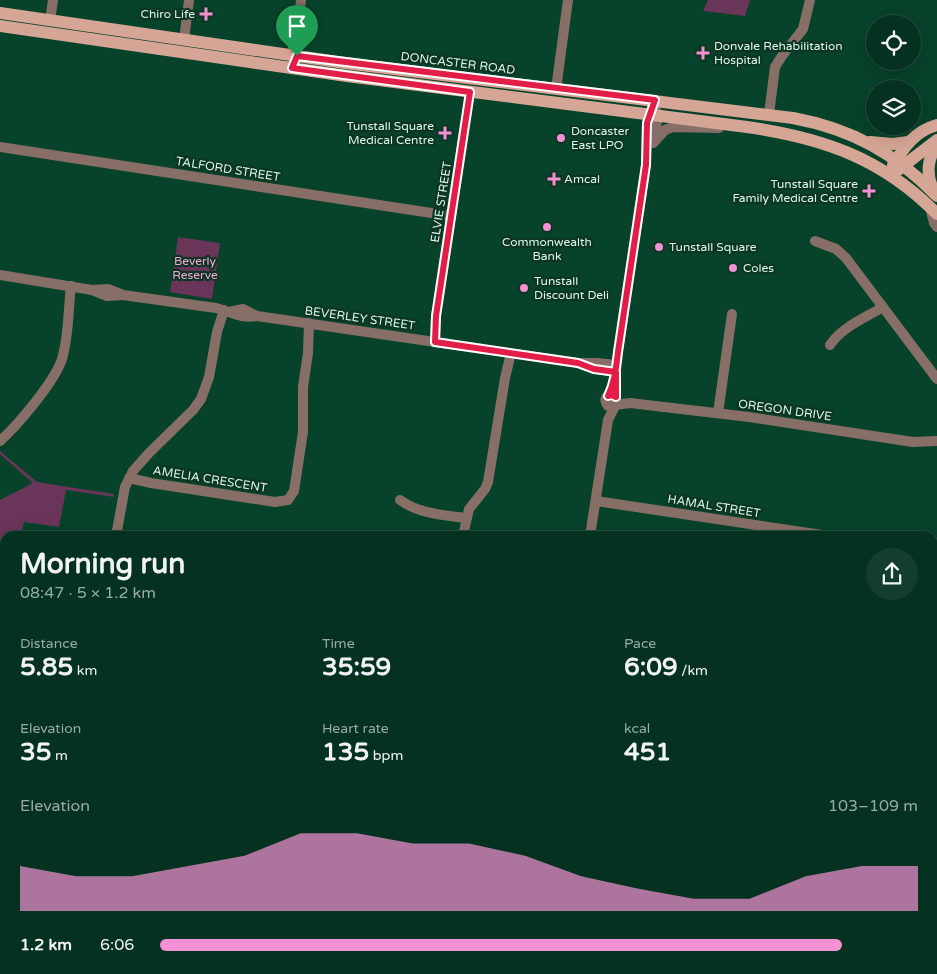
<!DOCTYPE html>
<html lang="en">
<head>
<meta charset="utf-8">
<style>
	body { margin:0; font-family:"Varela Round",sans-serif; background:#133e2d; color:#f1f3f6; height:100vh; display:flex; flex-direction:column; font-size:19px; white-space:nowrap }
	* { box-sizing:border-box; margin:0 }
	p { font-size:16px; color:#97aaa5 }
	.icon { flex:none; width:28px; height:28px; fill:none; stroke:currentColor; stroke-width:2; stroke-linecap:round; stroke-linejoin:round }
	.map { position:relative; flex:1; overflow:hidden }
	.side { position:absolute; left:0px; top:531px; width:938px; height:444px; display:flex; flex-direction:column; background:#053220; border-radius:15px 15px 0 0; box-shadow:0 5px 20px #0002,0 0 0 1px #264d3e }
	.side>* { flex:none }
	.buttons { position:absolute; left:866px; top:15px; display:grid; gap:10px }
	.buttons a { display:grid; place-items:center; width:55px; height:55px; border-radius:50%; background:#053220; box-shadow:0 5px 20px #0002,0 0 0 1px #264d3e; font-size:25px }
	.pin { position:absolute; display:grid; place-items:center; width:42px; height:42px; color:#fff; margin:-51px -21px; border-radius:50% 50% 50% 0; rotate:-45deg; box-shadow:0 0 5px #0007 }
	.pin .icon { rotate:45deg }
	.round { display:grid; place-items:center; flex:none; width:52px; height:52px; border-radius:26px; background:#133e2d }
	.head { display:flex; align-items:center; justify-content:space-between; height:85px; padding:0 20px }
	h1 { font-size:28px; font-weight:800; line-height:38px }
	.metrics { display:grid; grid-template-columns:repeat(3,1fr); gap:8px; height:85px; padding:5px 20px }
	.metrics div { display:grid; align-content:center }
	.metrics b { font-size:25px; font-weight:800 }
	.metrics small { font-size:14px; font-weight:400 }
	.metrics p { font-size:14px }
	.chart { height:140px; padding:10px 20px }
	.chart p { display:flex; justify-content:space-between }
	.chart svg { width:100%; height:90px; margin-top:5px; fill:#f491d4; opacity:.7 }
	ul { padding:0 20px; list-style:none; font-size:16px }
	li { display:grid; grid-template-columns:80px 60px 1fr; align-items:center; height:38px }
	li i { height:12px; border-radius:6px; background:#f491d4 }
	.map>svg:first-child { display:block }
	.green { fill:#693559 }
	.lines { fill:none; stroke-linecap:round; stroke-linejoin:round }
	.minor { stroke:#876f67; stroke-width:10 }
	.major { stroke:#d5a695; stroke-width:12 }
	.route-casing { stroke:#fff; stroke-width:10 }
	.route { stroke:#e11d48; stroke-width:6 }
	.poi-dot { fill:#f491d4; stroke:#0c3623; stroke-width:2 }
	.labels { text-anchor:middle; stroke-width:4.5; stroke-linejoin:round; paint-order:stroke }
	.poi-label { font-size:12px; fill:#daf6e6; stroke:#0c3623; text-anchor:start }
	.street-label { font-size:12px; fill:#daf6e6; stroke:#0c3623 }
	.park-label { font-size:12px; fill:#f5a6da; stroke:#0c3623 }
</style>
</head>
<body>
<div class="map">
<svg width="937" height="974" viewBox="0 0 937 974">
	<rect width="100%" height="100%" fill="#07422a"/>
	<!-- green -->
	<g class="green">
		<polygon points="708,0 750,0 745,16 703,11"/>
		<polygon points="178,237 220,243 212,299 170,292"/>
		<polygon points="0,451 37,482 114,494 114,497 66,490 59,527 24,522 21,536 5,536 5,569 0,568 0,500 33,483 0,454"/>
		<polygon points="0,585 5,585 5,621 0,643"/>
		<polygon points="937,690 937,774 933,773 933,719"/>
		<polygon points="295,970 343,970 342,974 292,974"/>
	</g>
	<g class="lines">
		<!-- minor -->
		<g class="minor">
			<polyline points="50,21 53,0"/>
			<polyline points="184,40 189,0"/>
			<polyline points="291,55 297,33 301,0"/>
			<polyline points="556,89 568,0"/>
			<polyline points="769,114 775,67 782,56 803,29 810,0"/>
			<polyline points="654,142 665,130 673,127 719,128"/>
			<polyline points="653,143 657,122 656,110"/>
			<polyline points="0,147 451,216"/>
			<polyline points="930,207 934,223 937,227"/>
			<polyline points="815,241 836,249 846,258 937,379"/>
			<path d="M0 275 92 290 108 289 123 295 216 308C232 312 240 319 257 316L578 363H597L616 365"/>
			<polyline points="92,290 107,296 122,295"/>
			<polyline points="229,312 243,309 257,316"/>
			<polyline points="435,342 436,316 470,92"/>
			<path d="M830 345C842 327 865 318 883 307"/>
			<polyline points="616,397 615,381 618,352 646,165 647,123 655,100"/>
			<polyline points="615,405 630,403 749,417 913,442 937,441"/>
			<polyline points="718,413 732,314"/>
			<path d="M0 441C18 425 55 381 62 359 69 335 68 311 71 286"/>
			<polyline points="129,478 151,483 275,502 288,500 294,491 303,432 303,387 308,353 309,323"/>
			<path d="M400 500C420 514 442 515 466 518"/>
			<polyline points="596,501 829,536"/>
			<polyline points="116,536 125,487 133,471 149,453 193,410 201,399 209,377 217,332 224,310"/>
			<polyline points="463,536 469,509 485,489 488,482 505,378 511,353"/>
			<path d="M590 536 608 420 617 402 614 395H608C604 399 605 402 608 406H614"/>
			<polyline points="0,576 5,577"/>
			<polyline points="932,721 937,722"/>
			<polyline points="932,830 937,831"/>
			<polyline points="3,914 5,907"/>
			<polyline points="932,945 937,946"/>
			<polyline points="42,974 43,970"/>
			<polyline points="283,974 286,970"/>
			<polyline points="401,974 401,970"/>
			<polyline points="521,974 522,970"/>
			<polyline points="935,974 937,957"/>
		</g>
		<!-- major -->
		<g class="major">
			<path d="M0 13 345 63 793 118C852 129 895 153 937 196"/>
			<path d="M0 26 347 76 747 127C823 138 882 158 937 214"/>
			<polyline points="870,142 893,144 908,142"/>
			<path d="M893 165C904 147 915 131 937 125"/>
			<polyline points="898,170 937,140"/>
			<path d="M934 191C925 174 928 159 937 143"/>
		</g>
	</g>
	<g class="lines">
		<defs>
			<path id="route" d="M297 56 292 68 470 92 436 316 435 342 578 363 594 369 616 372V397L612 395 608 396C615 381 616 368 618 352L646 165 647 123 655 100 297 56"/>
		</defs>
		<!-- route casing -->
		<use href="#route" class="route-casing"/>
		<!-- route -->
		<use href="#route" class="route"/>
	</g>
	<!-- markers -->
	<g class="poi-dot">
		<path d="M203.5 6.5h5v5h5v5h-5v5h-5v-5h-5v-5h5z"/>
		<path d="M700.5 45.5h5v5h5v5h-5v5h-5v-5h-5v-5h5z"/>
		<path d="M442.5 125.5h5v5h5v5h-5v5h-5v-5h-5v-5h5z"/>
		<circle cx="561" cy="138" r="5"/>
		<path d="M551.5 171.5h5v5h5v5h-5v5h-5v-5h-5v-5h5z"/>
		<path d="M866.5 183.5h5v5h5v5h-5v5h-5v-5h-5v-5h5z"/>
		<circle cx="547" cy="227" r="5"/>
		<circle cx="659" cy="247" r="5"/>
		<circle cx="733" cy="268" r="5"/>
		<circle cx="524" cy="288" r="5"/>
	</g>
	<g class="labels">
		<!-- poi labels -->
		<g class="poi-label">
			<text x="195" y="18" text-anchor="end">Chiro Life</text>
			<text x="714" y="50">Donvale Rehabilitation<tspan x="714" dy="14">Hospital</tspan></text>
			<text x="434" y="130" text-anchor="end">Tunstall Square<tspan x="434" dy="14">Medical Centre</tspan></text>
			<text x="571" y="135">Doncaster<tspan x="571" dy="14">East LPO</tspan></text>
			<text x="564" y="183">Amcal</text>
			<text x="858" y="188" text-anchor="end">Tunstall Square<tspan x="858" dy="14">Family Medical Centre</tspan></text>
			<text x="547" y="246" text-anchor="middle">Commonwealth<tspan x="547" dy="14">Bank</tspan></text>
			<text x="669" y="251">Tunstall Square</text>
			<text x="743" y="272">Coles</text>
			<text x="534" y="285">Tunstall<tspan x="534" dy="14">Discount Deli</tspan></text>
		</g>
		<!-- street labels -->
		<g class="street-label">
			<text transform="translate(458 63) rotate(7)" y="4">DONCASTER ROAD</text>
			<text transform="translate(228 169) rotate(9)" y="4">TALFORD STREET</text>
			<text transform="translate(441 202) rotate(-81)" y="4">ELVIE STREET</text>
			<text transform="translate(360 318) rotate(8)" y="4">BEVERLEY STREET</text>
			<text transform="translate(785 410) rotate(8)" y="4">OREGON DRIVE</text>
			<text transform="translate(210 479) rotate(9)" y="4">AMELIA CRESCENT</text>
			<text transform="translate(714 506) rotate(9)" y="4">HAMAL STREET</text>
		</g>
		<!-- park labels -->
		<g class="park-label">
			<text x="195" y="265">Beverly<tspan x="195" dy="14">Reserve</tspan></text>
		</g>
	</g>
</svg>
<div class="buttons">
<a><svg class="icon" aria-label="locate" viewBox="0 0 24 24"><circle cx="12" cy="12" r="6"/><path d="M12 2v4M12 18v4M2 12h4M18 12h4"/></svg></a>
<a><svg class="icon" aria-label="layers" viewBox="0 0 24 24"><path d="M12 4l9 5-9 5-9-5zM3 14l9 5 9-5"/></svg></a>
</div>
<div class="pin" style="left:297px;top:56px;background:#1e9e55"><svg class="icon" aria-label="arrive" viewBox="0 0 24 24"><path d="M6 21V4h12l-3 4 3 4H6"/></svg></div>
<section class="side">
<div class="head"><div><h1>Morning run</h1><p>08:47 · 5 × 1.2 km</p></div><a class="round"><svg class="icon" aria-label="share" viewBox="0 0 24 24"><path d="M12 15V3M7 8l5-5 5 5M5 13v7h14v-7"/></svg></a></div>
<div class="metrics">
<div><p>Distance</p><b>5.85<small> km</small></b></div>
<div><p>Time</p><b>35:59</b></div>
<div><p>Pace</p><b>6:09<small> /km</small></b></div>
</div>
<div class="metrics">
<div><p>Elevation</p><b>35<small> m</small></b></div>
<div><p>Heart rate</p><b>135<small> bpm</small></b></div>
<div><p>kcal</p><b>451</b></div>
</div>
<div class="chart"><p><span>Elevation</span>103–109 m</p>
<svg viewBox="0 0 160 44" preserveAspectRatio="none"><path d="M0 44V22L10 27L20 27L30 22L40 17L50 6L60 6L70 11L80 11L90 17L100 27L110 33L120 38L130 38L140 27L150 22L160 22V44z"/></svg>
</div>
<ul>
<li><b>1.2 km</b>6:06<i style="width:90%"></i></li>
</ul>
</section>
</div>
</body>
</html>
